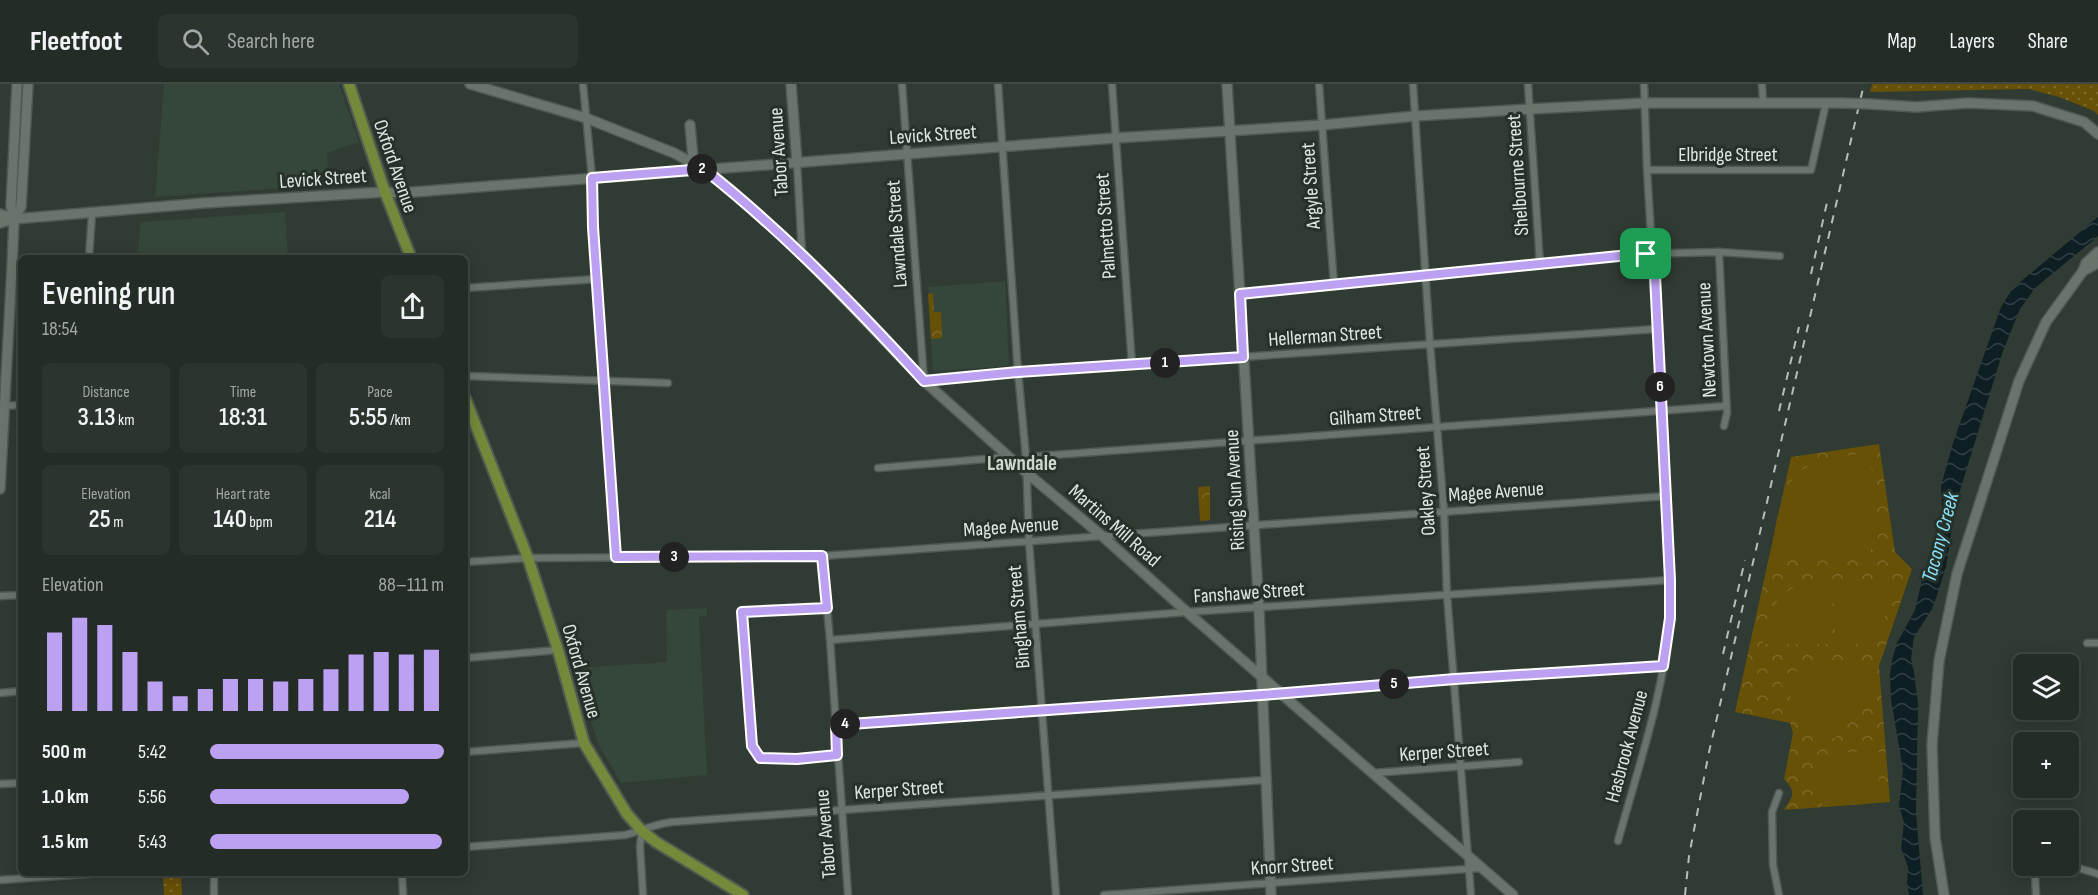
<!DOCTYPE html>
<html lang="en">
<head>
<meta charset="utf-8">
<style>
	body { margin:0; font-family:"Sofia Sans Condensed",sans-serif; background:#2c342e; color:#f1f3f6; height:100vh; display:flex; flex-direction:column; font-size:22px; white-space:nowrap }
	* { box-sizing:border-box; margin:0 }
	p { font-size:20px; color:#a3a7a7 }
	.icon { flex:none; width:33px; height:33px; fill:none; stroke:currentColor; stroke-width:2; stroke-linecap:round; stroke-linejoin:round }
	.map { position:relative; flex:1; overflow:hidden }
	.drawer { position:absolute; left:18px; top:171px; width:450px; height:621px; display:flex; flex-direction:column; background:#242c26; border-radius:9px; box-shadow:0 3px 15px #0003,0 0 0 2px #414843 }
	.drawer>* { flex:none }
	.tools { position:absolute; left:2013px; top:570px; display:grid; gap:12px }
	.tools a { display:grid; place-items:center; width:66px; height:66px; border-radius:9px; background:#242c26; box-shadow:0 3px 15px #0003,0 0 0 2px #414843; font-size:30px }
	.pin { position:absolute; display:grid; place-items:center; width:51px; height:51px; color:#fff; margin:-26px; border-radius:12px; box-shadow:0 3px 9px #0006 }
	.km { position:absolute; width:30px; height:30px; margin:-15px; border-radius:50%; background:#222; color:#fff; font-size:16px; line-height:30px; text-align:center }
	.round { display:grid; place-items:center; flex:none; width:63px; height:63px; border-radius:9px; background:#2c342e }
	.summary { display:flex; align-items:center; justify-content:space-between; height:102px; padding:0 24px }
	h1 { font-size:33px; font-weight:600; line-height:45px }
	.metrics { display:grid; grid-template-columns:repeat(3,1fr); gap:9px; height:102px; padding:6px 24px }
	.metrics div { display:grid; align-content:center; border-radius:9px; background:#2c342e; text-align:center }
	.metrics b { font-size:26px; font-weight:600 }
	.metrics small { font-size:16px; font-weight:400 }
	.metrics p { font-size:16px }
	.chart { height:168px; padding:12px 24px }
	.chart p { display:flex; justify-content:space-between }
	.chart svg { width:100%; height:108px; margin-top:6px; stroke:#bca0f2; stroke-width:6 }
	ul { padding:0 24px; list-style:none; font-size:20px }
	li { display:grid; grid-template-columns:96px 72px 1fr; align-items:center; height:45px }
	li i { height:15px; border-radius:8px; background:#bca0f2 }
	header { display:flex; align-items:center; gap:36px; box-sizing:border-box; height:84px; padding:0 30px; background:#242c26; border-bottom:2px solid #414843 }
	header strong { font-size:28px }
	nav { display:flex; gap:33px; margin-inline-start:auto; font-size:21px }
	.search { width:420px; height:54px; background:#2c342e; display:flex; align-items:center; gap:15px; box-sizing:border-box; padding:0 21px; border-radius:9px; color:#a3a7a7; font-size:22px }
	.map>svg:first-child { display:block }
	.built { fill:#35463a }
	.grass { fill:url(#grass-dots) }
	.park { fill:url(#park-crowns) }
	.pitch { fill:#665106 }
	.water { fill:url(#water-waves) }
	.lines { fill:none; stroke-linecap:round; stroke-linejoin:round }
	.street-casing { stroke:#505953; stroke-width:9 }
	.secondary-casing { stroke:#505953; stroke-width:12 }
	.primary-casing { stroke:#505953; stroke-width:14 }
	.street { stroke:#69756c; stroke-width:6 }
	.secondary { stroke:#69756c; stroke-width:9 }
	.primary { stroke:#748939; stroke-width:10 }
	.rail { stroke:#b6beb8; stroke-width:2; stroke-dasharray:8 8; stroke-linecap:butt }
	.secondary-bridge-casing { stroke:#505953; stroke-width:12; stroke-linecap:butt }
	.secondary-bridge { stroke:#69756c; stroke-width:9 }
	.route-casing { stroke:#fff; stroke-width:12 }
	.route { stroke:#bca0f2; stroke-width:8 }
	.labels { text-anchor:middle; stroke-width:6; stroke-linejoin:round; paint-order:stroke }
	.street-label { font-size:20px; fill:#e0e7e2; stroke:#263129 }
	.neighbourhood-label { font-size:21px; font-weight:bold; fill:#ccd9cf; stroke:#263129 }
	.water-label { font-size:21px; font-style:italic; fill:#88e2fb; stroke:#263129 }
</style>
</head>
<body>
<header>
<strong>Fleetfoot</strong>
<div class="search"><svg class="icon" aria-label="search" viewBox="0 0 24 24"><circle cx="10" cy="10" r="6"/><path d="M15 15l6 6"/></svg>Search here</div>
<nav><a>Map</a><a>Layers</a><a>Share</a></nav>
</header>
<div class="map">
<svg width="2098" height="811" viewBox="0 0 2098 811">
	<defs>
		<pattern id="grass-dots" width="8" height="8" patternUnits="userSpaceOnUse" patternTransform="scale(1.5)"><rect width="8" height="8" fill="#665106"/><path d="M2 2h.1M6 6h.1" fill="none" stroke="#7c6a2a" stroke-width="1.8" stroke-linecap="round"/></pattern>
		<pattern id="park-crowns" width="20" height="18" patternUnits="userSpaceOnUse" patternTransform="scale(1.5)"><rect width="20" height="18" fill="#665106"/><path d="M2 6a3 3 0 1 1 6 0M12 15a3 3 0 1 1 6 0" fill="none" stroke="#7c6a2a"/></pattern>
		<pattern id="water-waves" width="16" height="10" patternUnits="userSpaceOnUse" patternTransform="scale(1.5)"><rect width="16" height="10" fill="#0e1f24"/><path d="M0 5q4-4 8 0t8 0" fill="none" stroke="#314044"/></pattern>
	</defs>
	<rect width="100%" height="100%" fill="#303b33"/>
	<!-- built -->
	<g class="built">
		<polygon points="164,0 339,0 359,58 327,69 329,101 155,113"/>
		<polygon points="285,128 288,174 138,174 140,138"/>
		<polygon points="1005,197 1009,282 933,287 928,203"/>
		<polygon points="707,524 707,532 699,533 707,691 621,699 598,659 574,584 667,578 666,526"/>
	</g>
	<!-- grass -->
	<g class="grass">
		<polygon points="1872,0 2098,0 2098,31 2094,27 2059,13 2028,5 1870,8"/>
		<polygon points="181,791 182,811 164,811 163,792"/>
	</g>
	<!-- park -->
	<g class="park">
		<polygon points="933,209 934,228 941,228 942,254 931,255 928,210"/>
		<path d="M1879 360 1895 468 1912 485 1879 582 1890 718 1784 726C1793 712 1797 709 1784 695L1793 649 1790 639 1735 628 1791 373Z"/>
		<polygon points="1210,402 1210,436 1200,437 1198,403"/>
	</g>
	<!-- pitch -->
	<g class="pitch">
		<path d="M1870 368 1878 458 1867 470 1775 469 1771 467C1778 433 1779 395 1814 379 1827 373 1855 371 1870 368Z"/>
		<path d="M1817 494H1830L1832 555 1827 560H1763C1762 526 1784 502 1817 494Z"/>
		<path d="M1836 500 1899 501C1884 534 1877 560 1836 566L1833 504Z"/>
		<path d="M1829 579C1849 581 1865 587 1879 603L1835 654 1820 653 1780 599C1795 586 1809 580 1829 579Z"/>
		<path d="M1879 668C1882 688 1879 705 1865 720L1823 723 1814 681C1826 664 1859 669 1879 668Z"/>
	</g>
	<!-- water -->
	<polygon class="water" points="2098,133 2098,152 2096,154 2035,204 2020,225 2003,267 1962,400 1955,425 1946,483 1937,511 1932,525 1914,553 1911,575 1914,588 1918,620 1916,729 1923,811 1909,811 1907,799 1908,783 1901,764 1904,738 1899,722 1903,685 1891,616 1890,591 1892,576 1897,559 1915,526 1923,492 1935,464 1935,450 1942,424 1941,402 1953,359 2001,223 2013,204"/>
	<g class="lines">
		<defs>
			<g id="street">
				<polyline points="583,0 592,94 593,143 616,473"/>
				<polyline points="902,0 924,297 1018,288 1657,245"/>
				<polyline points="998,0 1018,288 1026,373 1029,457 1056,811"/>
				<polyline points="1112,0 1132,281"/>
				<polyline points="1319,0 1334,201"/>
				<polyline points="1413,0 1430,260 1444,427 1447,511 1471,811"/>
				<polyline points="1528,0 1540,180"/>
				<polyline points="1762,0 1763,19"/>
				<polyline points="797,78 802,170"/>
				<polyline points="1647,86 1811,86 1826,19"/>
				<polyline points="1719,168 1727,329 1724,342"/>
				<polyline points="89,174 92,129"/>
				<polyline points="465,204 597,195"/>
				<polyline points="1240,210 1639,170 1719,168 1780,172"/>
				<polyline points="465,292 668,299"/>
				<polyline points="1,322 21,321"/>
				<polyline points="1026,373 1726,322"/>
				<polyline points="878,384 1009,373"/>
				<polyline points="822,472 830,556 848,811"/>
				<polyline points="465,478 528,474 822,472 1667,412"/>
				<polyline points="0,512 21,511"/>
				<polyline points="827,524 742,528 743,534 754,667 765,675 837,671"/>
				<polyline points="830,556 1187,528 1670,496"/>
				<polyline points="2087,559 2098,559"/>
				<polyline points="465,574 558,566"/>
				<polyline points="0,609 21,607"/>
				<polyline points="836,641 1262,611 1455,595 1663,582"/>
				<polyline points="465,668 584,659"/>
				<polyline points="1373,689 1519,678"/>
				<polyline points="0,700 21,699"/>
				<polyline points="642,747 640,762 643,811"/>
				<path d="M1618 757C1638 684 1664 609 1670 534L1667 412 1647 86 1644 0"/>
				<path d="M465 763 625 751C641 747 654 740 672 738L1265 696"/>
				<polyline points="2068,781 2098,790"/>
				<polyline points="214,789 214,811"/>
				<polyline points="402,789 403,811"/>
				<polyline points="0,796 101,789"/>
				<polyline points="1104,811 1481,784"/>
				<polyline points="1779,811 1773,781 1772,728 1779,709"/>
				<polyline points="2036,811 2035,791 2041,782"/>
			</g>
			<g id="secondary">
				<polyline points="470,0 586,34 674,69 704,85 731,106 802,170 924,297 1027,389 1101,451 1187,528 1513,811"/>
				<polyline points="791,0 797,78"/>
				<polyline points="1227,0 1259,525 1271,811"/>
				<polyline points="1871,20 1916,23 1968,19 2033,22 2084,38 2098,50"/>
				<polyline points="690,41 693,74 700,81"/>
				<polyline points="0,130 14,135"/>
				<polyline points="14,135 21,123 28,0"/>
				<polyline points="0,139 14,135 204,119 385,108 401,109 1115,54 1322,41 1416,32 1530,25 1645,19 1842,19"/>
				<polyline points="2083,187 2098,179"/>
				<polyline points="0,405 12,183 14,135 11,122 17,0"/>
				<polyline points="1944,811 1935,753 1932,661 1939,577 1957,490 2019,297 2046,238 2083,187 2086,179 2098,168"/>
			</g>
			<g id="primary">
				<polyline points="349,0 385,108 411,174"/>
				<polyline points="465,314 528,474 558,566 584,659 627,730 642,747 656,758 743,811"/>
			</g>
		</defs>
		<!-- street casing -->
		<use href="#street" class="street-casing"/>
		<!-- secondary casing -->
		<use href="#secondary" class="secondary-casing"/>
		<!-- primary casing -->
		<use href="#primary" class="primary-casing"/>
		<!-- street -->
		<use href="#street" class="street"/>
		<!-- secondary -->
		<use href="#secondary" class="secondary"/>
		<!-- primary -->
		<use href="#primary" class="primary"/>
		<!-- rail -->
		<g class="rail">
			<polyline points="1811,190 1828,114"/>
			<polyline points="1779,327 1799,243"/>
			<polyline points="1723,570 1745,476"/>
			<polyline points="1685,811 1689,772 1709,668 1864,0"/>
		</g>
		<defs>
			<polyline id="secondary-bridge" points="1842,19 1871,20"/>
		</defs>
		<!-- secondary-bridge casing -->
		<use href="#secondary-bridge" class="secondary-bridge-casing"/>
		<!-- secondary-bridge -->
		<use href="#secondary-bridge" class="secondary-bridge"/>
	</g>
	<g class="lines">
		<defs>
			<path id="route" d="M704 85C784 148 855 222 924 297L1018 288 1243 273 1240 210 1639 170 1654 171 1670 496V534L1663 582 1455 595 1274 610 836 641 837 671 797 675 760 674 752 662 742 528 827 524 822 472 616 473 593 143 592 94Z"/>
		</defs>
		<!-- route casing -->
		<use href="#route" class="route-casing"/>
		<!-- route -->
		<use href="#route" class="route"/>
	</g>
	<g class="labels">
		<!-- street labels -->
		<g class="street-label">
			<text transform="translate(933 50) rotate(-4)" y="7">Levick Street</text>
			<text transform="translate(778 68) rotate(-94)" y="7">Tabor Avenue</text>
			<text x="1728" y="77">Elbridge Street</text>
			<text transform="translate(396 82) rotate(71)" y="7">Oxford Avenue</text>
			<text transform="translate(1517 91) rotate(-94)" y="7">Shelbourne Street</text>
			<text transform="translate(323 94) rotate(-4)" y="7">Levick Street</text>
			<text transform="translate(1310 102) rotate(-94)" y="7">Argyle Street</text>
			<text transform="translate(1105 142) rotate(-94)" y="7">Palmetto Street</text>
			<text transform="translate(896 150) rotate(-94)" y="7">Lawndale Street</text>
			<text transform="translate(1325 251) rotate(-4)" y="7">Hellerman Street</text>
			<text transform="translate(1706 256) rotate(-93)" y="7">Newtown Avenue</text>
			<text transform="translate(1375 331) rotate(-4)" y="7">Gilham Street</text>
			<text transform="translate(1234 406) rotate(-93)" y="7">Rising Sun Avenue</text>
			<text transform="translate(1425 407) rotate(-94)" y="7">Oakley Street</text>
			<text transform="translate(1496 407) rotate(-4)" y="7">Magee Avenue</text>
			<text transform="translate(1115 441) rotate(41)" y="7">Martins Mill Road</text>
			<text transform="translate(1011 442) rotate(-4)" y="7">Magee Avenue</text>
			<text transform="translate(1249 508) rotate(-4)" y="7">Fanshawe Street</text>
			<text transform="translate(1018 533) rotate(-95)" y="7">Bingham Street</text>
			<text transform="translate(582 587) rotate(74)" y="7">Oxford Avenue</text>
			<text transform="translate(1626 662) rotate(-75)" y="7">Hasbrook Avenue</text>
			<text transform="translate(1444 667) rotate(-4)" y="7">Kerper Street</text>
			<text transform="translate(899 705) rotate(-4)" y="7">Kerper Street</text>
			<text transform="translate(825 750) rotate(-95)" y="7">Tabor Avenue</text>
			<text transform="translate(1292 781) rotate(-4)" y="7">Knorr Street</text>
		</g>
		<!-- neighbourhood labels -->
		<g class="neighbourhood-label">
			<text x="1022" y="386">Lawndale</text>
		</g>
		<!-- water labels -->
		<g class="water-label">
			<text transform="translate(1940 453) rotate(-75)" y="7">Tacony Creek</text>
		</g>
	</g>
</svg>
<div class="tools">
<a><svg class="icon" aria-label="layers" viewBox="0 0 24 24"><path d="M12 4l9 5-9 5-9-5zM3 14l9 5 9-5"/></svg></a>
<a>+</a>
<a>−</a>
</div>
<div class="pin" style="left:1646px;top:170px;background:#1e9e55"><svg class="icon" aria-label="arrive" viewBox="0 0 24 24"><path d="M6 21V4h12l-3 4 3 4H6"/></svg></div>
<b class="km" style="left:1165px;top:279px">1</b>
<b class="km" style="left:702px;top:85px">2</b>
<b class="km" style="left:674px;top:473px">3</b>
<b class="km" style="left:845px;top:640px">4</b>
<b class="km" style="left:1394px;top:600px">5</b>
<b class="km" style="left:1660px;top:303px">6</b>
<section class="drawer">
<div class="summary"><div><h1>Evening run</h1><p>18:54</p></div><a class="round"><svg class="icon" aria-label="share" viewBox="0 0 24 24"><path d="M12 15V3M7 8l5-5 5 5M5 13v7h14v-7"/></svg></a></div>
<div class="metrics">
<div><p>Distance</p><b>3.13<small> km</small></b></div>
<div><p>Time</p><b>18:31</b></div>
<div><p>Pace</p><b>5:55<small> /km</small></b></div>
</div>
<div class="metrics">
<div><p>Elevation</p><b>25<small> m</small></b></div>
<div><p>Heart rate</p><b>140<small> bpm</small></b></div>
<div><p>kcal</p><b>214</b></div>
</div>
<div class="chart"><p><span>Elevation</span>88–111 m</p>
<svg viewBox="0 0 160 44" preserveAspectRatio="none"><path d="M5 44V12M15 44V6M25 44V9M35 44V20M45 44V32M55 44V38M65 44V35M75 44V31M85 44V31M95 44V32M105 44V31M115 44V27M125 44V21M135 44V20M145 44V21M155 44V19"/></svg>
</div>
<ul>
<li><b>500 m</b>5:42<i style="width:100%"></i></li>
<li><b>1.0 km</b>5:56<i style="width:85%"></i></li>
<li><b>1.5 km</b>5:43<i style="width:99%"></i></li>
</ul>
</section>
</div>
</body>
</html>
